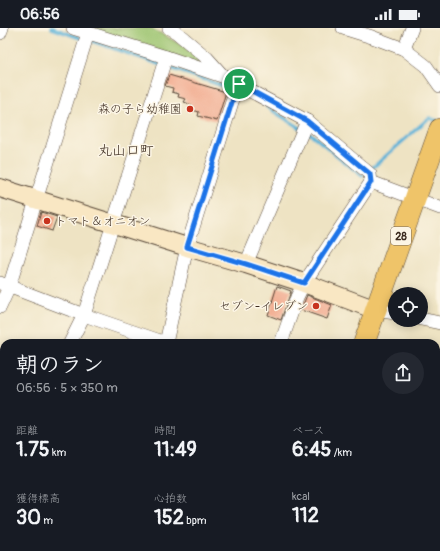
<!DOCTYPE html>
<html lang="ja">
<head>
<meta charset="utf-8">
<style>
	body { margin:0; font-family:Pangolin,"Klee One",sans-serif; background:#242831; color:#f1f3f6; height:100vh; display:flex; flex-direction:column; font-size:15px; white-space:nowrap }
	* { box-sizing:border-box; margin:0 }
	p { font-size:13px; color:#9ea1a6 }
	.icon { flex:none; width:22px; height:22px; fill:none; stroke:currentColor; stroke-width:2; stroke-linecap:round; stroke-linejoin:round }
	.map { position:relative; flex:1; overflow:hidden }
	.drawer { position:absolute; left:0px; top:311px; width:440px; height:212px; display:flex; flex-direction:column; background:#171b24; border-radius:12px 12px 0 0; box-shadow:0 2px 10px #0003 }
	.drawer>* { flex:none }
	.fabs { position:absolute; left:388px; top:259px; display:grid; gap:8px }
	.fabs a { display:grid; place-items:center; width:40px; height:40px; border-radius:50%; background:#171b24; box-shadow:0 2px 10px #0003; font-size:20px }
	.pin { position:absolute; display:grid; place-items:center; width:34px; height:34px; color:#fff; margin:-17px; border:2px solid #fff; border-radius:50%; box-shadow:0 1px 4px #0007 }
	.round { display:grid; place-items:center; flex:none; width:42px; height:42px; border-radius:21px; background:#242831 }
	.head { display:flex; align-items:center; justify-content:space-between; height:68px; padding:0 16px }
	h1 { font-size:22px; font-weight:700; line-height:30px }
	.metrics { display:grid; grid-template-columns:repeat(3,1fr); gap:6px; height:68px; padding:4px 16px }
	.metrics div { display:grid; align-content:center }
	.metrics b { font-size:20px; font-weight:700 }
	.metrics small { font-size:11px; font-weight:400 }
	.metrics p { font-size:11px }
	.status { display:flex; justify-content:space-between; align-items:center; height:28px; padding:0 20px; background:#171b24; direction:ltr }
	.status svg { height:11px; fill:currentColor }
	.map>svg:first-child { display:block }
	.green { fill:#9cc470; stroke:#6c7747 }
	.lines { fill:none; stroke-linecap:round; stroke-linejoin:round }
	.stream { stroke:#5bb2d8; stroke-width:3.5 }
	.building { fill:#f1a588 }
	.lane-casing { stroke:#564637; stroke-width:8 }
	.street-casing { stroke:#564637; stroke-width:14 }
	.secondary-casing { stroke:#564637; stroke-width:20 }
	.primary-casing { stroke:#564637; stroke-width:22 }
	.lane { stroke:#fff; stroke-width:7 }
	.street { stroke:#fff; stroke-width:13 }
	.secondary { stroke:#f9e7c3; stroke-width:18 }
	.primary { stroke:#efc469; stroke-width:21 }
	.route-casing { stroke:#fff; stroke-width:8 }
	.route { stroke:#1a73e8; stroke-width:5 }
	.poi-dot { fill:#c8321e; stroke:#fcf5e5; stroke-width:1.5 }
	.labels { text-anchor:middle; stroke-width:3; stroke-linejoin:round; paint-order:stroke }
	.shield { fill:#fcf5e5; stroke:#75675a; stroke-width:1 }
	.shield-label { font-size:11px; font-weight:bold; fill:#3b2a1e }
	.poi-label { font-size:12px; fill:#3b2a1e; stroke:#fcf5e5; text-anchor:end }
	.quarter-label { font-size:14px; fill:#3b2a1e; stroke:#fcf5e5 }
</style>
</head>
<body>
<div class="status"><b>06:56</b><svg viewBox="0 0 49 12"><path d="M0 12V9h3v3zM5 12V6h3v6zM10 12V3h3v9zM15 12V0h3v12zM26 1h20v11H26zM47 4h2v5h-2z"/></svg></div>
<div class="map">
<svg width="440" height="523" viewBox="0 0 440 523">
	<rect width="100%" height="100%" fill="#fcf5e5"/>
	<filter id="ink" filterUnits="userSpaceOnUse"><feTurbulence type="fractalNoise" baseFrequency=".025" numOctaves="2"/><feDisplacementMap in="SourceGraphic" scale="8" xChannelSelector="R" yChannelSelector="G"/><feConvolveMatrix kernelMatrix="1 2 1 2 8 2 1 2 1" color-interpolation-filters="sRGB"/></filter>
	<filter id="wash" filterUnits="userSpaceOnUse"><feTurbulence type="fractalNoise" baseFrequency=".012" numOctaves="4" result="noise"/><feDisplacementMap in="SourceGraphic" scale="16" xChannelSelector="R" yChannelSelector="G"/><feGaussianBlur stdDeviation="0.9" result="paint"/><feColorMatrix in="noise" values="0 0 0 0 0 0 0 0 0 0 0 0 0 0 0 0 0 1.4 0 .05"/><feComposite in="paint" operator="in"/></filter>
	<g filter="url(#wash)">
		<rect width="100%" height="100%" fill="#eee3c3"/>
		<!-- green -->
		<polygon class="green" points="86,0 151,0 185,19 204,38"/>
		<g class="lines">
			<!-- stream -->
			<g class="stream">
				<polyline points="52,0 83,11"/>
				<polyline points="89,12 235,62"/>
				<polyline points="267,79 300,100"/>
				<polyline points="306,103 312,107 362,148 363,147"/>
				<polyline points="370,142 429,90 438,93"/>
				<polyline points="436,506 440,507"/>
			</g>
		</g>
		<g id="blocks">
			<!-- building -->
			<g class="building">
				<polygon points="169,47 226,64 217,93 198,88 199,84 190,81 192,77 184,74 186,71 178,69 179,66 172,64 173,60 165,58"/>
				<polygon points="41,184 57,189 52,203 37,198"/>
				<polygon points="277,258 291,263 281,292 268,287"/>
				<polygon points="307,267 332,277 327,291 301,282"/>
			</g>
		</g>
	</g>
	<g filter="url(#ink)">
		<use href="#blocks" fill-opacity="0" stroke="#564637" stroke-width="1"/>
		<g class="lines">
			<defs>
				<polyline id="lane" points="159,523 160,519"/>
				<g id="street">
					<polyline points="73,0 166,29 222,48"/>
					<polyline points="169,0 176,4 207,30 224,49 307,93 370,146 371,154 440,180"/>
					<polyline points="343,0 372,9 404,21 426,38 440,58"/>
					<polyline points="0,5 2,0"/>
					<polyline points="404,21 412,0"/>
					<polyline points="246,236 307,93"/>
					<polyline points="0,255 84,287 166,315"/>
					<polyline points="0,279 9,259 88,5"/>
					<polyline points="376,282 395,285"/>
					<polyline points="421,291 440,295"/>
					<polyline points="70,315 84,287 166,29"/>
					<polyline points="166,315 187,219 232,74 239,56"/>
					<polyline points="281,315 297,269 304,255 371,154"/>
					<polyline points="0,392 4,395"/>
					<polyline points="436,405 440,406"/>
					<polyline points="0,461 4,452"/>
					<polyline points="436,496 440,496"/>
					<polyline points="92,523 97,519"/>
				</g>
				<polyline id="secondary" points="0,160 187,219 246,236 304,255 376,282"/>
				<g id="primary">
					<polyline points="364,315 440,101"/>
					<polyline points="308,523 309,519"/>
				</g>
			</defs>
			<!-- lane casing -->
			<use href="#lane" class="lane-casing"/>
			<!-- street casing -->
			<use href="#street" class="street-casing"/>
			<!-- secondary casing -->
			<use href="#secondary" class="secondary-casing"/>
			<!-- primary casing -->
			<use href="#primary" class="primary-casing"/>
			<!-- lane -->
			<use href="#lane" class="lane"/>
			<!-- street -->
			<use href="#street" class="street"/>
			<!-- secondary -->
			<use href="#secondary" class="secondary"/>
			<!-- primary -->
			<use href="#primary" class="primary"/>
		</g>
	</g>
	<g class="lines" filter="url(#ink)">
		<defs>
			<polygon id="route" points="239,56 307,93 370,146 371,154 304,255 246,236 187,219 232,74"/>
		</defs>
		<!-- route casing -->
		<use href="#route" class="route-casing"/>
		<!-- route -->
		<use href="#route" class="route"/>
	</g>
	<!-- markers -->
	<g class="poi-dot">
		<circle cx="190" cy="81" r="4"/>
		<circle cx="47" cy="193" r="4"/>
		<circle cx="316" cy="278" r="4"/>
	</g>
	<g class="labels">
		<!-- shield labels -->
		<rect class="shield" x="391" y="199" width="20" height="18" rx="3"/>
		<g class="shield-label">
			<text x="401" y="212">28</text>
		</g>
		<!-- poi labels -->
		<g class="poi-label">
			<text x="182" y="85">森の子ら幼稚園</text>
			<text x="55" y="197" text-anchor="start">トマト＆オニオン</text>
			<text x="308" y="282">セブン-イレブン</text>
		</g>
		<!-- quarter labels -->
		<g class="quarter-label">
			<text x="126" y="127">丸山口町</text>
		</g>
	</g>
</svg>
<div class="fabs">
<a><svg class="icon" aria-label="locate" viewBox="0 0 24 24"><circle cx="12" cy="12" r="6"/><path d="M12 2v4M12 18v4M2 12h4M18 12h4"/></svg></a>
</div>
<div class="pin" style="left:239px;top:56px;background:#1e9e55"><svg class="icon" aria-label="arrive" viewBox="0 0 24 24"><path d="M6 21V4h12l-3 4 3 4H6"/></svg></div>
<section class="drawer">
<div class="head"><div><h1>朝のラン</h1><p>06:56 · 5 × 350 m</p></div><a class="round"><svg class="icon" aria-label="share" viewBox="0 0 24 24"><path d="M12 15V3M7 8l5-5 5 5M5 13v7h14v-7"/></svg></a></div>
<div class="metrics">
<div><p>距離</p><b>1.75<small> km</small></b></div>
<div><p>時間</p><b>11:49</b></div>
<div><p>ペース</p><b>6:45<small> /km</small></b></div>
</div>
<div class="metrics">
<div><p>獲得標高</p><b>30<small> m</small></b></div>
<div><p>心拍数</p><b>152<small> bpm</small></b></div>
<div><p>kcal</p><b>112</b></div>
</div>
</section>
</div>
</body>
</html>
